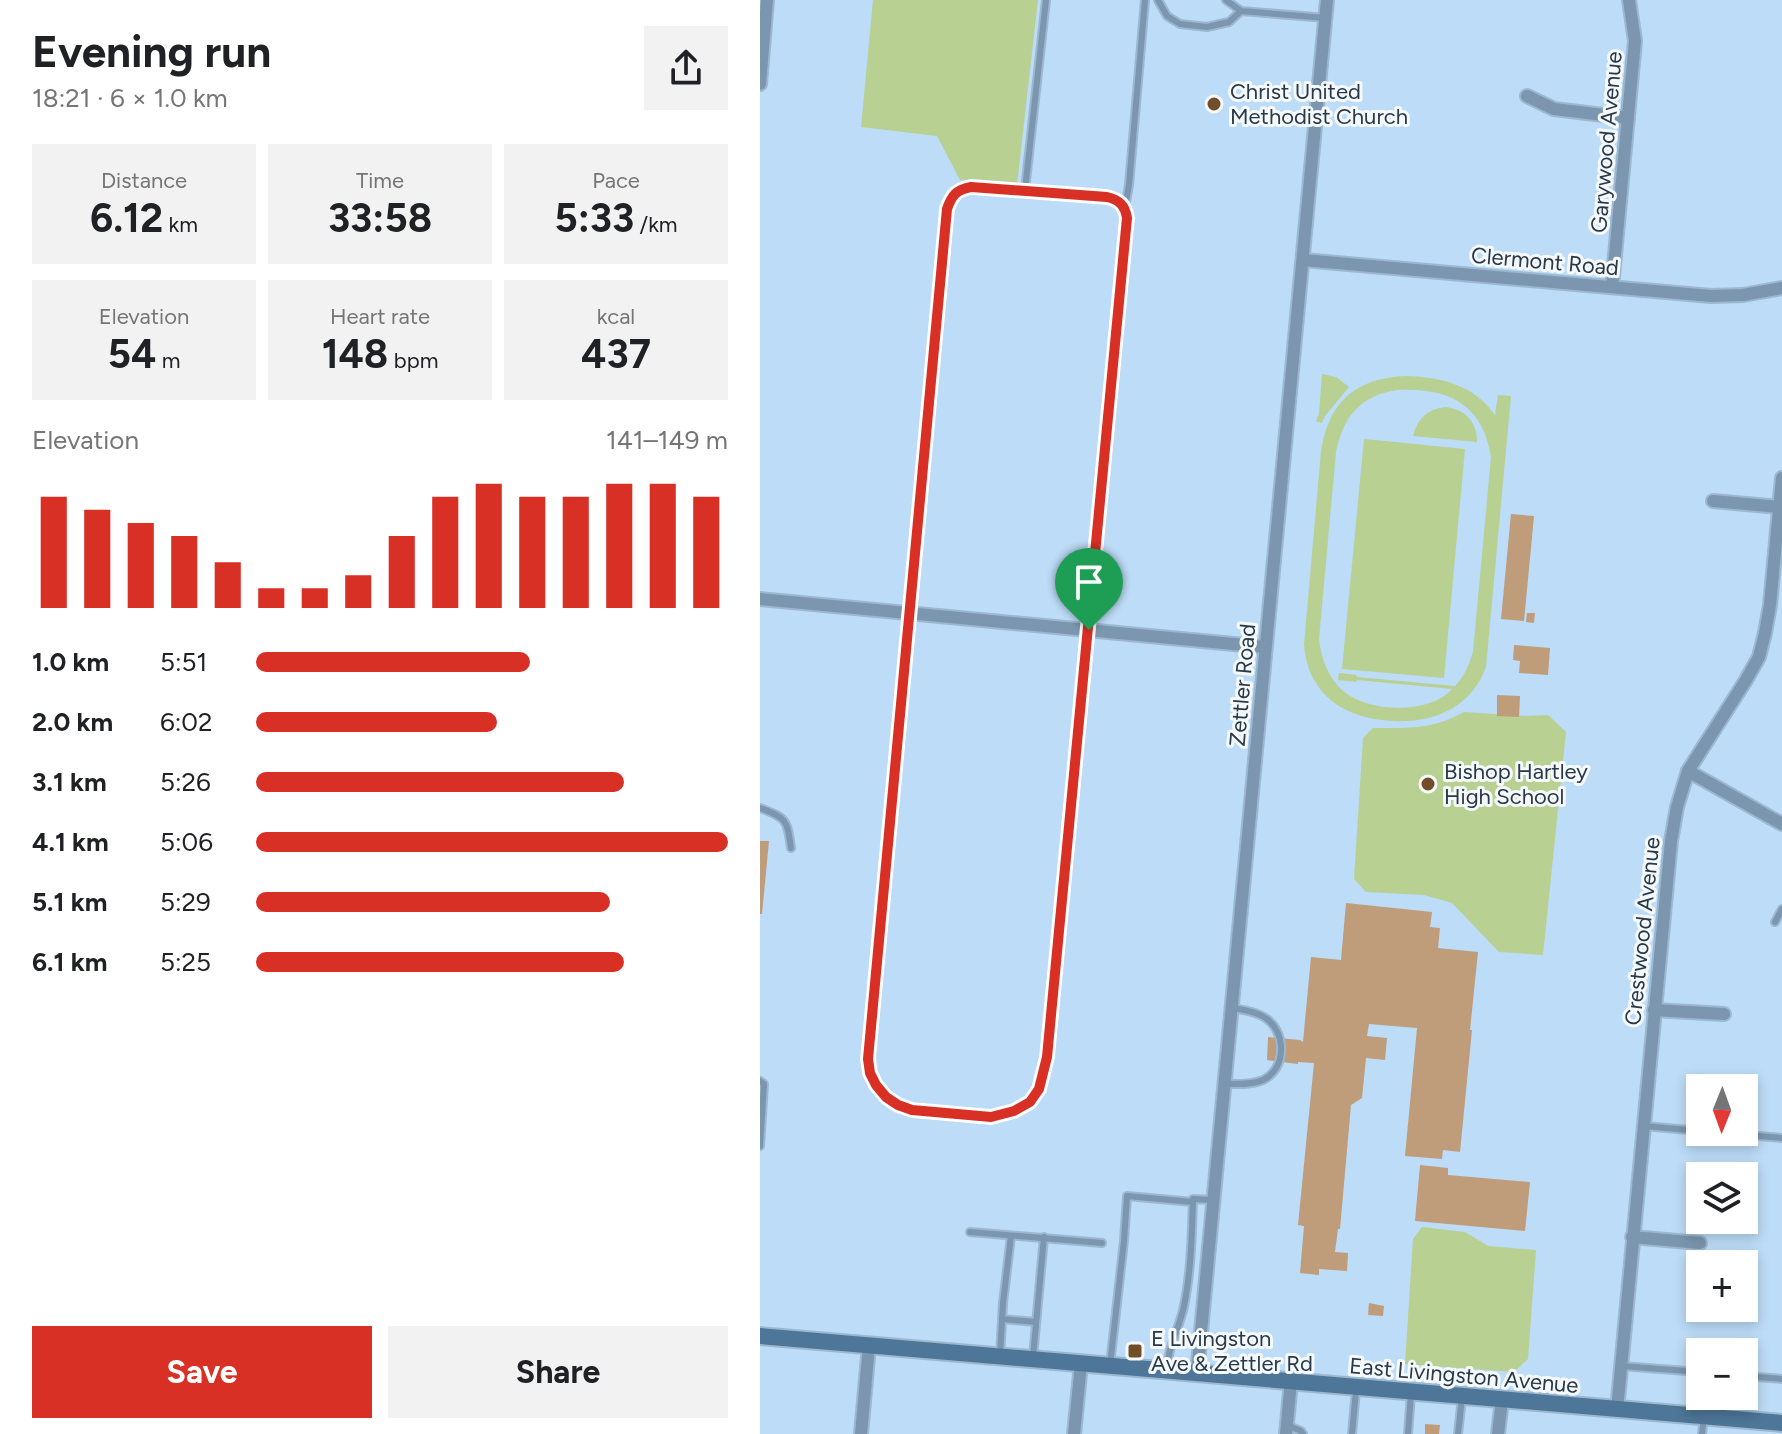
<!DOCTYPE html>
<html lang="en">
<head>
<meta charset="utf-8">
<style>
	body { margin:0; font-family:Figtree,sans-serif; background:#f2f2f2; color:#202124; height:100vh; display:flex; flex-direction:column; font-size:30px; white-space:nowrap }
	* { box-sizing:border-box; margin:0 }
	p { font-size:26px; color:#757577 }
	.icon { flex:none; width:44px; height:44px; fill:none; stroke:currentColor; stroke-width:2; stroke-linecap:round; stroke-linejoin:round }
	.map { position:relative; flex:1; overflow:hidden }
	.details { display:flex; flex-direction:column; background:#fff; width:760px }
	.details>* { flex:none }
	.needle { width:52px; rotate:181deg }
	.fabs { position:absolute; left:926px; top:1074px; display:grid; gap:16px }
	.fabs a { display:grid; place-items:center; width:72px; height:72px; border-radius:0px; background:#fff; box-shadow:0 4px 12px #0003; font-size:40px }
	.pin { position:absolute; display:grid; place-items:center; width:68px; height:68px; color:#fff; margin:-82px -34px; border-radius:50% 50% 50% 0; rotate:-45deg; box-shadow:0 0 8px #0007 }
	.pin .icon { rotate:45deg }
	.round { display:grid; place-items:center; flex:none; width:84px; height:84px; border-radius:0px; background:#f2f2f2 }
	.summary { display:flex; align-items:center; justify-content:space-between; height:136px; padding:0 32px }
	h1 { font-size:44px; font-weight:700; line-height:60px }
	.figures { display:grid; grid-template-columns:repeat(3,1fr); gap:12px; height:136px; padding:8px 32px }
	.figures div { display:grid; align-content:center; border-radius:0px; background:#f2f2f2; text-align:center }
	.figures b { font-size:40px; font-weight:700 }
	.figures small { font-size:22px; font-weight:400 }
	.figures p { font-size:22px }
	.chart { height:224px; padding:16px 32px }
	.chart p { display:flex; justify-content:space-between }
	.chart svg { width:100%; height:144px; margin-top:8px; stroke:#d93025; stroke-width:6 }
	.primary-button { display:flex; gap:16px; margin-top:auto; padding:16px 32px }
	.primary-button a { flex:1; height:92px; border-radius:0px; background:#d93025; color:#fff; font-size:32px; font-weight:700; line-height:92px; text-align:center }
	.primary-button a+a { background:#f2f2f2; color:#202124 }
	ul { padding:0 32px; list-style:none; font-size:26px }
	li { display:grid; grid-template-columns:128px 96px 1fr; align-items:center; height:60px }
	li i { height:20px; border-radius:10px; background:#d93025 }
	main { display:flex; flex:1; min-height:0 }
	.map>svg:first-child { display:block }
	.green { fill:#b8d091; fill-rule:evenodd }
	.building { fill:#bf9c7a }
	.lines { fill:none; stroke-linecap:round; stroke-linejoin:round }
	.lane-casing { stroke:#9cb8d0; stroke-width:10 }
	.street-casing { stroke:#9cb8d0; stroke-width:16 }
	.secondary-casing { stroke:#9cb8d0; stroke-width:20 }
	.lane { stroke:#7b96ae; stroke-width:6 }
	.street { stroke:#7b96ae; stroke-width:12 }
	.secondary { stroke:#4d7698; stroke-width:16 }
	.route-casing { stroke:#fff; stroke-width:16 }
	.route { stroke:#d93025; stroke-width:10 }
	.poi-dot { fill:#724e28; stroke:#f5f9fc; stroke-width:3 }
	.labels { text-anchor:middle; stroke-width:6; stroke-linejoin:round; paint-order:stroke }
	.poi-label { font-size:22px; fill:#293947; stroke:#f5f9fc; text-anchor:start }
	.street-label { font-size:22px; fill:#293947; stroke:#f5f9fc }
</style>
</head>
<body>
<main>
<section class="details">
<div class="summary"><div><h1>Evening run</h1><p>18:21 · 6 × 1.0 km</p></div><a class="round"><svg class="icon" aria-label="share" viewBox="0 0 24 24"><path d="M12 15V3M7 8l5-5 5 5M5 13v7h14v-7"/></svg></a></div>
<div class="figures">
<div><p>Distance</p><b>6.12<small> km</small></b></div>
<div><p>Time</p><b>33:58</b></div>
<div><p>Pace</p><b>5:33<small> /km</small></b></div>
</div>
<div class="figures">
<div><p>Elevation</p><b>54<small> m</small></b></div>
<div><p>Heart rate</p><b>148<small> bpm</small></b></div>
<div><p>kcal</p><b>437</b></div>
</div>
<div class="chart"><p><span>Elevation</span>141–149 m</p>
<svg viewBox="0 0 160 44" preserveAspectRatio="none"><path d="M5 44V10M15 44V14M25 44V18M35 44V22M45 44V30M55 44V38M65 44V38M75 44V34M85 44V22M95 44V10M105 44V6M115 44V10M125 44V10M135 44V6M145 44V6M155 44V10"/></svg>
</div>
<ul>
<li><b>1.0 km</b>5:51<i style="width:58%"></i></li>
<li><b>2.0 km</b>6:02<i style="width:51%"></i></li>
<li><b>3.1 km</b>5:26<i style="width:78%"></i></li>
<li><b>4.1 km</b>5:06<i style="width:100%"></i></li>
<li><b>5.1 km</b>5:29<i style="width:75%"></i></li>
<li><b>6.1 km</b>5:25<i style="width:78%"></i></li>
</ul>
<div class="primary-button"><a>Save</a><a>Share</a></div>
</section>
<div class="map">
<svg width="1022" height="1434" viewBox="0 0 1022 1434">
	<rect width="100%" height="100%" fill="#bddcf7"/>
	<!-- green -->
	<g class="green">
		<polygon points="113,0 278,0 257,185 200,180 177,136 101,127"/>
		<polygon points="562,374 576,377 589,387 565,416 562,423 556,421 559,414"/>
		<path d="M646 376C681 377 714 385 735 415L738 395 751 396 726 667C711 708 674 723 633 721 585 719 548 695 544 645L561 451C569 401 596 378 646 376ZM637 390C688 387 723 404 731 457L713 652C709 665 704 677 695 686L597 677 596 675 579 673 578 680 596 682 597 680 692 689C669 715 607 713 582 690 568 677 561 658 559 639L576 452C583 417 601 395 637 390Z"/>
		<path d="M686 407C706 410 717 422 717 442L653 436C657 419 667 409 686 407Z"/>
		<polygon points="604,439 705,449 684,678 582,669"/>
		<path d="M704 712 765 716 788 715 806 732 783 955 739 952 692 903 664 895 606 892 594 879 603 738 613 728C650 728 671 730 704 712Z"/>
		<polygon points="662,1227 705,1232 728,1246 776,1250 768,1359 754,1372 645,1364 653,1239"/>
	</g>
	<!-- building -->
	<g class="building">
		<polygon points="751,514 774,516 764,621 741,619"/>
		<polygon points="767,613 775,613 774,623 766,622"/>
		<polygon points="754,645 790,648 788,675 759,673 760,661 753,660"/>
		<polygon points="737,695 760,696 759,717 737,716"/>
		<polygon points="0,841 9,841 2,914 0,914"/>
		<polygon points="586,903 672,912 670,927 680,928 678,948 718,952 710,1030 712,1030 700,1152 683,1150 682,1159 645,1156 657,1028 609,1024 607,1036 627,1038 625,1060 606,1058 602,1098 591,1105 580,1229 578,1229 575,1252 588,1253 587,1271 559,1269 559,1275 540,1273 544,1226 538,1225 554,1063 538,1062 538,1064 507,1060 508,1037 540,1040 543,1042 551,957 581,960"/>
		<polygon points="660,1165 688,1168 688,1175 770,1182 765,1231 655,1221"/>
		<polygon points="609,1303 624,1306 623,1316 608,1315"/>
		<polygon points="665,1424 680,1425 679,1434 665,1434"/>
	</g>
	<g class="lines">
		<defs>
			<g id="lane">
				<polyline points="398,0 407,16 420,24 447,27 469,22 481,11"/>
				<polyline points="466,0 481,11 566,18"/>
				<polyline points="265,190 286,0"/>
				<polyline points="365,207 369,185 385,0"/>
				<path d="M0 808C27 818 27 820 31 848"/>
				<polyline points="1015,922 1022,909"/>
				<polyline points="0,1081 4,1084 0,1146"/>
				<path d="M464 1084C476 1084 492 1085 503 1080 528 1068 526 1030 504 1017 494 1011 484 1010 473 1008"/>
				<polyline points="884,1126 940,1131"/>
				<polyline points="950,1132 1022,1138"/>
				<polyline points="210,1232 342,1243"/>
				<polyline points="242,1319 276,1322"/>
				<polyline points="240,1356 243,1303 251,1236"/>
				<polyline points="273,1357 284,1237"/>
				<polyline points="350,1365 364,1241 367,1196 433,1202"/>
				<polyline points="861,1366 940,1372"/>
				<path d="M407 1367C408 1346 420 1327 424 1306 431 1272 432 1234 433 1199L453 1200"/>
				<polyline points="984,1376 1022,1379"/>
				<polyline points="527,1425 541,1431 543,1434"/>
				<polyline points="592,1434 596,1390"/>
				<polyline points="648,1434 651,1394"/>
				<polyline points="698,1434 702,1398"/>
				<polyline points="942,1434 944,1417"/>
			</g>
			<g id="street">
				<polyline points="0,84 7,0"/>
				<polyline points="767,96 794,109 868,118"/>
				<path d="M211 187 347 197C359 200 365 205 367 218L287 1057 279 1089 270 1102 254 1111 231 1117 152 1110 138 1105 126 1097 116 1085 110 1073 108 1059 187 209C192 195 196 190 211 187Z"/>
				<polyline points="543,260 951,296 983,295 1022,288"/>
				<polyline points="852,287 875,41 869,0"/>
				<polyline points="953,501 1019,507"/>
				<polyline points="0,599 505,647"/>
				<polyline points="928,771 1022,824"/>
				<polyline points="894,1010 964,1014"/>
				<polyline points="872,1237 940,1243"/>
				<polyline points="437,1374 567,0"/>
				<polyline points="857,1410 911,841 917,807 928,771 986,680 999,657 1005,633 1010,605 1022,478"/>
				<polyline points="101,1434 109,1346"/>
				<polyline points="314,1434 321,1364"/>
				<polyline points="526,1434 531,1381"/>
				<polyline points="738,1434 742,1400"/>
			</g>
			<polyline id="secondary" points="0,1336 1022,1423"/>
		</defs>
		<!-- lane casing -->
		<use href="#lane" class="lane-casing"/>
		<!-- street casing -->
		<use href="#street" class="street-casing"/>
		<!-- secondary casing -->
		<use href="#secondary" class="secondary-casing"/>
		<!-- lane -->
		<use href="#lane" class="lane"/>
		<!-- street -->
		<use href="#street" class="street"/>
		<!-- secondary -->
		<use href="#secondary" class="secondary"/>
	</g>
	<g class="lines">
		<defs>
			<path id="route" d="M211 187 347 197C359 200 365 205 367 218L287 1057 279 1089 270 1102 254 1111 231 1117 152 1110 138 1105 126 1097 116 1085 110 1073 108 1059 187 209C192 195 196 190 211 187Z"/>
		</defs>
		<!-- route casing -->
		<use href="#route" class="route-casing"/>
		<!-- route -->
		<use href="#route" class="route"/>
	</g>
	<!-- markers -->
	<g class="poi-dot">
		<circle cx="454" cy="104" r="8"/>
		<circle cx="668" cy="784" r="8"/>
		<rect x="367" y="1343" width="16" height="16" rx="4"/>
	</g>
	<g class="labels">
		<!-- poi labels -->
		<g class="poi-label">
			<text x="470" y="99">Christ United<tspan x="470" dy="25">Methodist Church</tspan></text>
			<text x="684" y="779">Bishop Hartley<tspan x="684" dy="25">High School</tspan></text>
			<text x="391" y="1346">E Livingston<tspan x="391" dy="25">Ave &amp; Zettler Rd</tspan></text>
		</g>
		<!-- street labels -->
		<g class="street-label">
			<text transform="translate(846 142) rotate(-85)" y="8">Garywood Avenue</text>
			<text transform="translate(785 261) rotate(5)" y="8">Clermont Road</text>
			<text transform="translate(482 685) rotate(-85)" y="8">Zettler Road</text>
			<text transform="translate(882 931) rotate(-84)" y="8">Crestwood Avenue</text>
			<text transform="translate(704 1375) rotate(5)" y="8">East Livingston Avenue</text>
		</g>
	</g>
</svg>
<div class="fabs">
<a><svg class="needle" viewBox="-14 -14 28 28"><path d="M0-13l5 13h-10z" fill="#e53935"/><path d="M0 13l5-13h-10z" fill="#757577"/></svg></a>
<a><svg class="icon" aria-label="layers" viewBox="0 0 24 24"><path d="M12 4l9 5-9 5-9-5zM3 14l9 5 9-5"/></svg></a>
<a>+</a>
<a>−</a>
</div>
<div class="pin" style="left:329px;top:630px;background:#1e9e55"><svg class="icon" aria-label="arrive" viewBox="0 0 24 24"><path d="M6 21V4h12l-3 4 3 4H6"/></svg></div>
</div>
</main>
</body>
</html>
